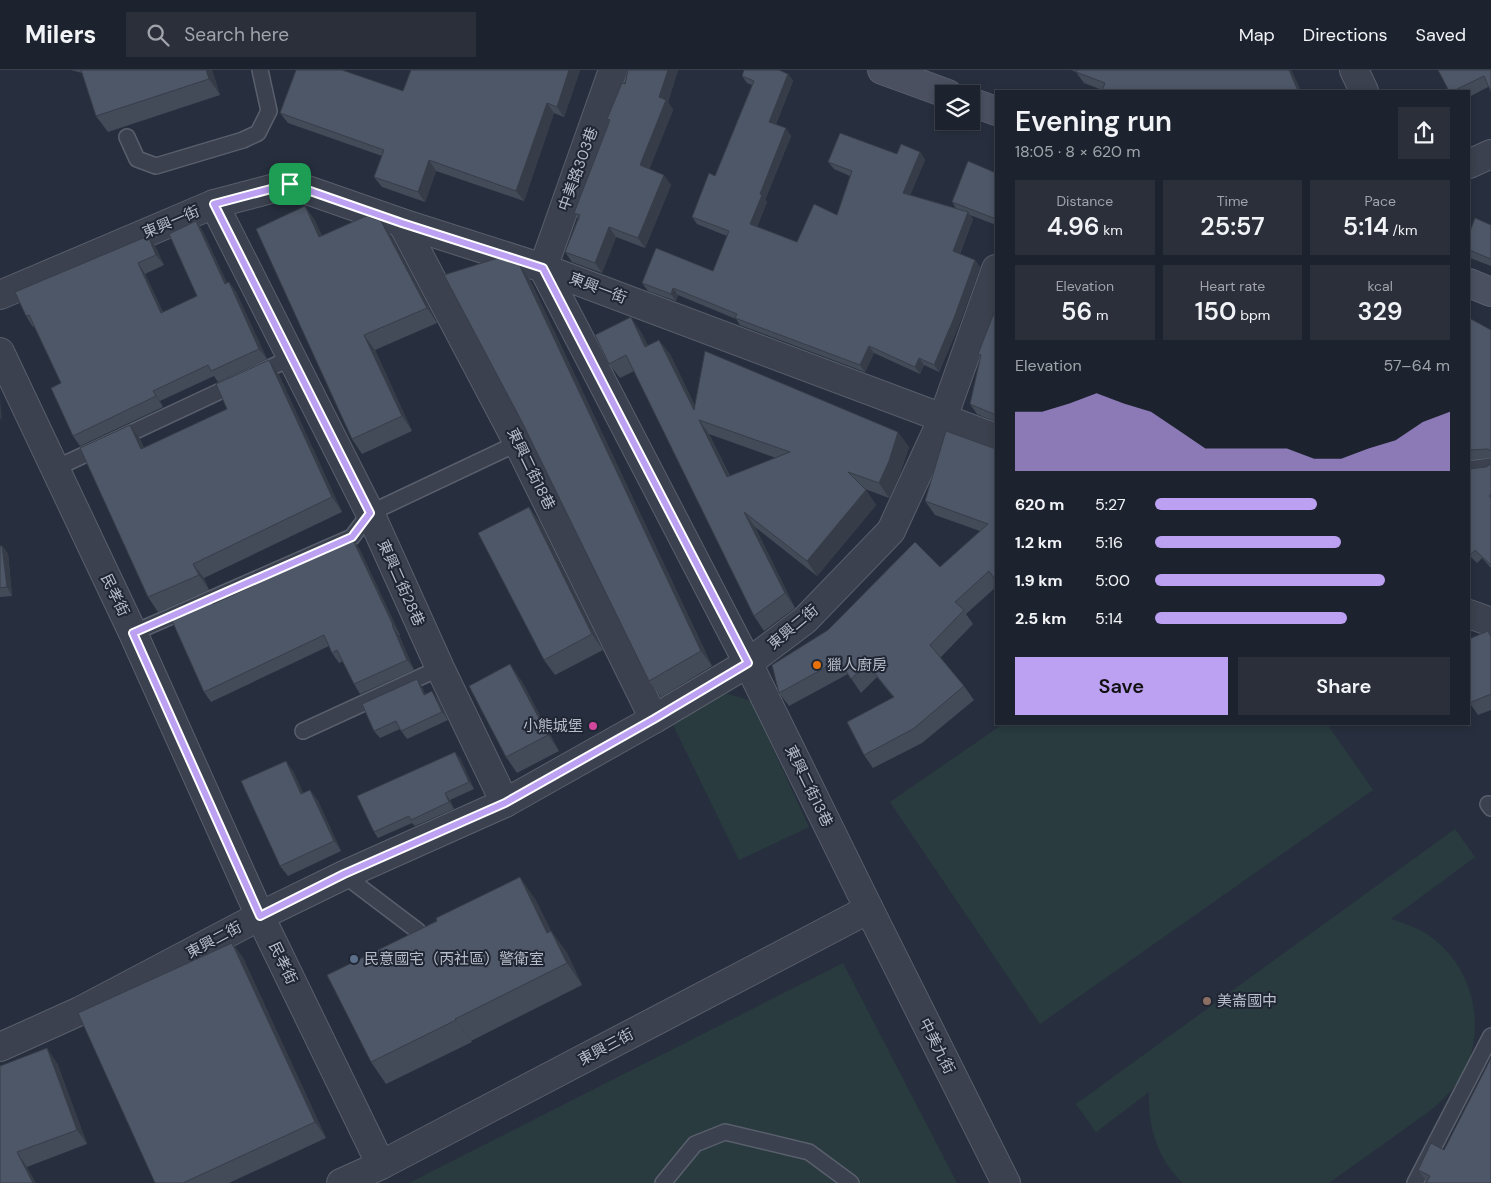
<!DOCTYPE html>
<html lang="en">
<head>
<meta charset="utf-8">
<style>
	body { margin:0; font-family:"DM Sans","Noto Sans TC",sans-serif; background:#2a2f3a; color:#f1f3f6; height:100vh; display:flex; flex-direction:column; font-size:19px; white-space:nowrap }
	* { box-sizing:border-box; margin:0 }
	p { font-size:16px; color:#a0a4aa }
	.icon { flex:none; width:28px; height:28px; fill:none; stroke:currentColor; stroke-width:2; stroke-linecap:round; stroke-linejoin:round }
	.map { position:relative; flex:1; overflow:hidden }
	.panel { position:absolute; left:995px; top:20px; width:475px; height:635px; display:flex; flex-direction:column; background:#1d232e; border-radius:0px; box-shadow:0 2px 8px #0003,0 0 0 1px #3b404a }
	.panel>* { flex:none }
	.fabs { position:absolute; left:935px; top:15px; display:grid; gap:10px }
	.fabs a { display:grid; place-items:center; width:45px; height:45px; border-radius:0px; background:#1d232e; box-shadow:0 2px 8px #0003,0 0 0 1px #3b404a; font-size:25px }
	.pin { position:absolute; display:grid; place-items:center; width:42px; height:42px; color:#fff; margin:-21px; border-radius:10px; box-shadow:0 2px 8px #0006 }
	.round { display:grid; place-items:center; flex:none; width:52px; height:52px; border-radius:0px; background:#2a2f3a }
	.summary { display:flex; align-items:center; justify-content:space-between; height:85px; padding:0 20px }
	h1 { font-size:28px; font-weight:600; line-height:38px }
	.stats { display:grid; grid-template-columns:repeat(3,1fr); gap:8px; height:85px; padding:5px 20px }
	.stats div { display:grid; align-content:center; border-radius:0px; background:#2a2f3a; text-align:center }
	.stats b { font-size:25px; font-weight:600 }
	.stats small { font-size:14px; font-weight:400 }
	.stats p { font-size:14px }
	.chart { height:140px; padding:10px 20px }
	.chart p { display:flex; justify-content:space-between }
	.chart svg { width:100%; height:90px; margin-top:5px; fill:#bca0f2; opacity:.7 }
	.button { display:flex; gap:10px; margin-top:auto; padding:10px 20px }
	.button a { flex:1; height:58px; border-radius:0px; background:#bca0f2; color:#111; font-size:20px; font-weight:600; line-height:58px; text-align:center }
	.button a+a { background:#2a2f3a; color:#f1f3f6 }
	ul { padding:0 20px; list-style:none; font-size:16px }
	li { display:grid; grid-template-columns:80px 60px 1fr; align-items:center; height:38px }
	li i { height:12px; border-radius:6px; background:#bca0f2 }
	header { display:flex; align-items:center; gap:30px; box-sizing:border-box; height:70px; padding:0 25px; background:#1d232e; border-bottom:1px solid #3b404a }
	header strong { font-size:24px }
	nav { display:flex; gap:28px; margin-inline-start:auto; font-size:18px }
	.search { width:350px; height:45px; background:#2a2f3a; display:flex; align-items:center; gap:12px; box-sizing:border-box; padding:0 18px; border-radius:0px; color:#a0a4aa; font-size:19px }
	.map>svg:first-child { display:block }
	.green { fill:#293b3f }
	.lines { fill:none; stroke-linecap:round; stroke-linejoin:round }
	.lane-casing { stroke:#595f6c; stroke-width:18 }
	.street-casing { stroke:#595f6c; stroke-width:30 }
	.secondary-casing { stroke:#595f6c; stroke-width:30 }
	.lane { stroke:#3b414e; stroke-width:15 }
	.street { stroke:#3b414e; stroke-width:28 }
	.secondary { stroke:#4a5060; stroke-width:28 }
	.wall { fill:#434b59; fill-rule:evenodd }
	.shaded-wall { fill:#373d48 }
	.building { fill:#4e5767; stroke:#373d48; fill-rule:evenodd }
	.route-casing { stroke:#fff; stroke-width:10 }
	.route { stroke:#bca0f2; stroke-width:6 }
	.food-dot { fill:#e8710a; stroke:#202633; stroke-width:2 }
	.hotel-dot { fill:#d1479c; stroke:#202633; stroke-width:2 }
	.service-dot { fill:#5c6f8a; stroke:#202633; stroke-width:2 }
	.education-dot { fill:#8d6e63; stroke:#202633; stroke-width:2 }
	.labels { text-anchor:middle; stroke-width:4; stroke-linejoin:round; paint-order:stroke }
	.street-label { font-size:15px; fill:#b7bdc9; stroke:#202633 }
	.poi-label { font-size:15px; fill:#b7bdc9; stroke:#202633; text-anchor:start }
</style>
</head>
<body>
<header>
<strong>Milers</strong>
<div class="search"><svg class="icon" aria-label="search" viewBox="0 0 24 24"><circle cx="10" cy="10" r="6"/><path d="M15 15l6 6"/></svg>Search here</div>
<nav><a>Map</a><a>Directions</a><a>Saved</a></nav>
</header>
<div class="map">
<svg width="1491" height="1113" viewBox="0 0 1491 1113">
	<rect width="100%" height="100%" fill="#272f3e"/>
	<!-- green -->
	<g class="green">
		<polygon points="725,623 751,631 809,757 739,790 673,655"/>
		<polygon points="1003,654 1327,654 1373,720 1040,954 890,732"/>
		<path d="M1455 759 1475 787 1391 849C1406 854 1422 859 1435 870 1477 904 1488 967 1458 1012 1450 1023 1441 1031 1431 1040L1329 1113H1183C1157 1088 1148 1057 1149 1022L1096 1062 1076 1034Z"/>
		<polygon points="843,893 957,1113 409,1113"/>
	</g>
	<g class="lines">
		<defs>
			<g id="lane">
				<polyline points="127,67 137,89 156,96 243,70 258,63 269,41 260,0"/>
				<polyline points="54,399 293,287"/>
				<polyline points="1469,399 1491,396"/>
				<polyline points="133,563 352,467 370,443 518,373"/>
				<polyline points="303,661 440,598"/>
				<polyline points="1488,734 1491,738"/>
				<polyline points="344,805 418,861"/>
				<polyline points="663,1113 695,1074 725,1062 809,1082 851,1113"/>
				<polyline points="1415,1113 1491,966"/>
			</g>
			<g id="street">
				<polyline points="613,0 543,198 748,593 869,839 1006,1113"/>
				<polyline points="1354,0 1364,21"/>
				<polyline points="1469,94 1491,84"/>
				<polyline points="214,134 370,443 440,598 505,733"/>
				<polyline points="402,153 518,373 654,649"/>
				<polyline points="0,225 214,134 290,114 402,153 543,198 996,368"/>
				<polyline points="0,282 133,563 260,846 381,1095"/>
				<polyline points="1469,544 1491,552"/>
				<polyline points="0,977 80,941 260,846 344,805 505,733 654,649 748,593 805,550 891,461 943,348 996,199"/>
				<polyline points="341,1113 381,1095 869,839"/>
			</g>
			<g id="secondary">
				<polyline points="882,0 948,24"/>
				<polyline points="971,32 996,41"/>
				<polyline points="1469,213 1491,222"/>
			</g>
		</defs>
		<!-- lane casing -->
		<use href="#lane" class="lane-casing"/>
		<!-- street casing -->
		<use href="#street" class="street-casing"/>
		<!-- secondary casing -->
		<use href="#secondary" class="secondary-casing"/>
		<!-- lane -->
		<use href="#lane" class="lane"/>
		<!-- street -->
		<use href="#street" class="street"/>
		<!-- secondary -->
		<use href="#secondary" class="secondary"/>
	</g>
	<!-- wall -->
	<g class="wall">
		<polygon points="71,0 212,0 220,25 108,62 96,46 82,3"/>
		<polygon points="411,0 580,0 564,47 554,43 524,131 436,101 425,132 382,117 374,107 382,86 288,53 280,43 403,21"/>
		<polygon points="628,0 678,0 668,32 673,40 649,99 671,115 645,178 616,167 602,203 572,192 565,182 578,148 574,143 609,51 607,49 625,14"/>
		<polygon points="1071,0 1291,0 1301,21 1102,21 1102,20 1084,13 1076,2"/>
		<polygon points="1491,0 1488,17 1469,27 1469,21 1449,21"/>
		<polygon points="788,4 793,11 776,54 791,66 765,130 767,132 757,157 797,172 837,145 850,106 834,99 828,92 920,82 925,90 910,125 956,138 952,132 996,103 996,155 970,145 973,149 960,184 975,190 980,197 959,255 939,302 924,295 920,304 874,283 865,302 740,255 736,249 678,225 676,231 648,221 642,213 713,201 727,166 697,154 692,147 715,106 752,15 747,13 742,6"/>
		<polygon points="305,136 315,151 322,166 391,166 437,253 375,280 412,361 362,384 352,369"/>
		<polygon points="196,151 203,162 227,213 229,212 236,222 267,289 218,312 214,306 160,331 163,337 80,376 73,366 61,313 34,256 33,257 26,246 148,166 155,176 164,195 145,204 163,242 197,226"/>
		<polygon points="1491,155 1491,196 1470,188 1469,185 1469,164"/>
		<polygon points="530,210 712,596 661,627 649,611"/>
		<polygon points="996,238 996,352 977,344 970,334 981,287 978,284"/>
		<polygon points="1469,248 1491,260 1491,388 1469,390"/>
		<path d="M641 262 648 276 670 284 695 336 909 377 899 406 889 428 865 419 876 435 817 506 755 457 795 538 764 561 754 546 634 301 620 308 609 294ZM709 364 776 388 730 406Z"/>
		<polygon points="279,305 342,442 204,508 209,520 158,542 148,527 140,369 144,378 227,339"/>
		<polygon points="996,379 996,517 966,544 973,554 940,588 964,616 974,630 922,673 873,698 864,685 893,627 877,607 861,623 848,604 789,636 779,623 940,497 980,461 935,445 925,431"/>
		<polygon points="1491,394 1491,498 1482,488 1477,493 1469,485 1469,399 1486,397"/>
		<polygon points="529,437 540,453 603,580 555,605 544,590"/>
		<polygon points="353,470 360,480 400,565 399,565 414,600 360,624 354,614 343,591 339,593 332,583 329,576 211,632 204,622 215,534"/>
		<polygon points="0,476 2,476 8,484 12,526 0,527"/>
		<polygon points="1491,565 1491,640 1478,645 1469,632"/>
		<polygon points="417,609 422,617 425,624 438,629 448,650 407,669 400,659 380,668 374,661"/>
		<polygon points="521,610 559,681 517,703 506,687"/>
		<polygon points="460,688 474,719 450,730 454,739 415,756 412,753 378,768 374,762"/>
		<polygon points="293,701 303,723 310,720 318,731 341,781 288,806 280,796"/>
		<polygon points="535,829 551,861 567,883 582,915 471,971 472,972 386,1014 371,992"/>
		<polygon points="232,873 243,888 326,1068 229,1113 155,1113"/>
		<polygon points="57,993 87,1074 27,1097 0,1113"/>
		<polygon points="1418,1100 1491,1113 1427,1112"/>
	</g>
	<!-- shaded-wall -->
	<g class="shaded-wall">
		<polygon points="206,0 212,0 220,25 209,9"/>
		<polygon points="569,0 580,0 564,47 557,37"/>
		<polygon points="668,0 678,0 668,32 673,40 647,105 640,95 659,27"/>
		<polygon points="1289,0 1291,0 1301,21 1298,21"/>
		<polygon points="788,4 793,11 774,59 769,52"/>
		<polygon points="547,33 554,43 524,131 516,121"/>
		<polygon points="786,58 791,66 765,130 767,132 755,161 750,154 760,124"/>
		<polygon points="920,82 925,90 908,130 903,123"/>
		<polygon points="429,90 436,101 425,132 418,122"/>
		<polygon points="664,105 671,115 645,178 638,168"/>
		<polygon points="305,136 315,151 330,182 319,167"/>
		<polygon points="968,142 973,149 958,188 953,181"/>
		<polygon points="196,151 203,162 232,224 225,214"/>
		<polygon points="381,151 391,166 437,253 427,238"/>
		<polygon points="609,157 616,167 602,203 595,193"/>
		<polygon points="148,166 155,176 164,195 156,185"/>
		<polygon points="975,190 980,197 959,255 939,302 934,295"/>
		<polygon points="138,193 145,204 168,253 161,243"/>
		<polygon points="519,194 530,210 712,596 701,581"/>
		<polygon points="229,212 236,222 267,289 259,279"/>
		<polygon points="673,218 678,225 676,231 671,224"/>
		<polygon points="631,247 641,262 656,291 645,277"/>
		<polygon points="364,265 375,280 412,361 402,346"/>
		<polygon points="659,270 670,284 702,351 694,340"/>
		<polygon points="869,276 874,283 865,302 860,295"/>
		<polygon points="919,288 924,295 920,304 915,297"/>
		<polygon points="269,290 279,305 342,442 332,427"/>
		<polygon points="153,321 160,331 163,337 156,326"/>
		<polygon points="0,329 2,351 0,348"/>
		<polygon points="699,350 709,364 737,422 727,407"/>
		<polygon points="130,355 140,369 151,394 141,379"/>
		<polygon points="898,362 909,377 899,406 889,428 879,413"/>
		<polygon points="866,420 876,435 817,506 807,491"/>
		<polygon points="529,437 540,453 603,580 592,564"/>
		<polygon points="744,442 755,457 795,538 785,523"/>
		<polygon points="353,470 360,480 400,565 393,555"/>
		<polygon points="2,476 8,484 12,526 7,517"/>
		<polygon points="193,494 204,508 209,520 199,505"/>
		<polygon points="392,555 399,565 414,600 407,590"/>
		<polygon points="510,594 521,610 559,681 548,665"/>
		<polygon points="417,609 422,617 429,633 424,625"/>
		<polygon points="432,621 438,629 448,650 442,642"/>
		<polygon points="455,682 460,688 474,719 469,712"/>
		<polygon points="286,691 293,701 309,735 301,724"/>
		<polygon points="310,720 318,731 341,781 334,771"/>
		<polygon points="445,723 450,730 454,739 449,732"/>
		<polygon points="520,807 535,829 551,861 567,883 582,915 567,893 547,863"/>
		<polygon points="232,873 243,888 326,1068 315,1052"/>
		<polygon points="455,949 471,971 472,972 456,950"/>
		<polygon points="47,978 57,993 87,1074 77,1060"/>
		<polygon points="17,1082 27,1097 36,1113 33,1113"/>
	</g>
	<!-- building -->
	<g class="building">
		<polygon points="81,0 206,0 209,9 96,46"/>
		<polygon points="296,0 342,0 403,21 411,0 569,0 557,37 547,33 516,121 429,90 418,122 374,107 384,80 280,43"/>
		<polygon points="628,0 668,0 659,27 666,30 640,95 664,105 638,168 609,157 595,193 565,182 580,145 574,143 610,50 607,49 622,13 625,14"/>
		<polygon points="744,0 779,0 788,4 769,52 786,58 760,124 762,125 750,154 797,172 814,134 837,145 852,101 828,92 840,63 897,84 901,74 920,82 903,123 968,142 953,181 975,190 954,248 934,295 919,288 915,297 869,276 860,295 735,248 737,244 673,218 671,224 642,213 656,178 713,201 729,161 692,147 709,103 715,106 754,11 742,6"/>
		<polygon points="1077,0 1289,0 1298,21 1102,21 1105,13 1076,2"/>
		<polygon points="1438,0 1491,0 1491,22 1484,6 1453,21 1449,21"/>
		<polygon points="968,91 996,103 996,149 952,132"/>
		<polygon points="305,136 319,167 366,146 381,151 427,238 364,265 402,346 352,369 256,159"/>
		<polygon points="1475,148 1491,155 1491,189 1469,180 1469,164"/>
		<polygon points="196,151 225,214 229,212 259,279 211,301 208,295 153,321 156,326 73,366 51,318 61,313 29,245 26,246 15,222 148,166 156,185 138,193 161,243 197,226 169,164"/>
		<polygon points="498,188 519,194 701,581 649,611 521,350 444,205"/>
		<polygon points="996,238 996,345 970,334 981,285 978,284"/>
		<path d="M631 247 645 277 659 270 694 340 705 281 898 362 889 391 879 413 848 402 866 420 807 491 744 442 785 523 754 546 626 285 609 294 595 265ZM699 350 790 382 727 407Z"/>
		<polygon points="1469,248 1491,260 1491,381 1488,379 1469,380"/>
		<polygon points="269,290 332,427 193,494 199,505 148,527 80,378 130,355 141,379 227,339 216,314"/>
		<polygon points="946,361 996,379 996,511 989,501 955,532 964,540 930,575 964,616 913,659 864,685 847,652 894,627 867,594 851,609 839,590 779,623 772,595 828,560 915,472 940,497 988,454 925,431"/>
		<polygon points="1491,394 1491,424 1489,426 1491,428 1491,495 1475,480 1471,484 1469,482 1469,399 1486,397"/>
		<polygon points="529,437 592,564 544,590 478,463"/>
		<polygon points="353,470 393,555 392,555 407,590 354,614 337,580 332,583 324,565 204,622 169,544 210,527 213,534"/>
		<polygon points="0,476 2,476 7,517 0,518"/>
		<polygon points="1488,561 1491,567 1491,624 1469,633 1469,569"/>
		<polygon points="510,594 548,665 506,687 469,616"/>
		<polygon points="417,609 424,625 432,621 442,642 401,661 396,651 374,661 362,634"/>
		<polygon points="455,682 469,712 445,723 449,732 411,750 409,746 374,762 357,726"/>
		<polygon points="286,691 301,724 310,720 334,771 280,796 241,711"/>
		<polygon points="520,807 547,863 551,861 567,893 455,949 456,950 371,992 327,905 437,851 436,848"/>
		<polygon points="232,873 315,1052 183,1113 155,1113 78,943"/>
		<polygon points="47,978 77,1060 17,1082 33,1113 0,1113 0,996"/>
		<polygon points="1491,988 1491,1113 1426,1113 1430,1106 1418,1100 1431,1073 1444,1080"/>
	</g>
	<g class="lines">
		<defs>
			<polygon id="route" points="290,114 402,153 543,198 748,593 654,649 505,733 344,804 260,846 133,563 352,467 370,443 214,134"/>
		</defs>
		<!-- route casing -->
		<use href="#route" class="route-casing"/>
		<!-- route -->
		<use href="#route" class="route"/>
	</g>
	<!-- markers -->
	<circle class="food-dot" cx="817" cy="595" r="5"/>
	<circle class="hotel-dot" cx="593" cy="656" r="5"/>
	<circle class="service-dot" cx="354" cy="889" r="5"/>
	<circle class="education-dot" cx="1207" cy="931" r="5"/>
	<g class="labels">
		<!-- street labels -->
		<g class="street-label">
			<text transform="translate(578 99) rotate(-70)" y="5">中美路303巷</text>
			<text transform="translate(171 152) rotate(-23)" y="5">東興一街</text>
			<text transform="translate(598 218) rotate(21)" y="5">東興一街</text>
			<text transform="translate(531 399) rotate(64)" y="5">東興二街18巷</text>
			<text transform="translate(401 513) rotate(66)" y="5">東興二街28巷</text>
			<text transform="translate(115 525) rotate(64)" y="5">民孝街</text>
			<text transform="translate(793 557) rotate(-40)" y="5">東興二街</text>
			<text transform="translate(809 716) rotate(64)" y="5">東興二街13巷</text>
			<text transform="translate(214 870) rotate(-28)" y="5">東興二街</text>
			<text transform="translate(283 893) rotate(64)" y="5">民孝街</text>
			<text transform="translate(937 976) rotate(63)" y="5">中美九街</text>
			<text transform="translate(606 977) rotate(-28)" y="5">東興三街</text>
		</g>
		<!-- poi labels -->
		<g class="poi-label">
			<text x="827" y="600">獵人廚房</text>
			<text x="583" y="661" text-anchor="end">小熊城堡</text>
			<text x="364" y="894">民意國宅（丙社區）警衛室</text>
			<text x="1217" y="936">美崙國中</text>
		</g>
	</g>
</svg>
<div class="fabs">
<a><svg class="icon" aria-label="layers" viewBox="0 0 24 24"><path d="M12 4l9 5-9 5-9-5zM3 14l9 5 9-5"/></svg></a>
</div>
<div class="pin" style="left:290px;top:114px;background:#1e9e55"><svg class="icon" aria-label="arrive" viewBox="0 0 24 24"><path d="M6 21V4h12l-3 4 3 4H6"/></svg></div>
<section class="panel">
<div class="summary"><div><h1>Evening run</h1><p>18:05 · 8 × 620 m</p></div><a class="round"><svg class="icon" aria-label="share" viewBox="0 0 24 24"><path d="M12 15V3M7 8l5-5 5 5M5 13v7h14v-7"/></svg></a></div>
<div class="stats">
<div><p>Distance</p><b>4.96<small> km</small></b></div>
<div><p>Time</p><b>25:57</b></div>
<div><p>Pace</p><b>5:14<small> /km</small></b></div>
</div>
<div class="stats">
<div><p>Elevation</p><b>56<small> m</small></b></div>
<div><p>Heart rate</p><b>150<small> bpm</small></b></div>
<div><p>kcal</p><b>329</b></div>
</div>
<div class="chart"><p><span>Elevation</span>57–64 m</p>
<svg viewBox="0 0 160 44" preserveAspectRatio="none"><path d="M0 44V15L10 15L20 11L30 6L40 11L50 15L60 24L70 33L80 33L90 33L100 33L110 38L120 38L130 33L140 29L150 20L160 15V44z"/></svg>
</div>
<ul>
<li><b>620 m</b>5:27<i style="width:55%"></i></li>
<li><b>1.2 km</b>5:16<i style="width:63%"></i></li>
<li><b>1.9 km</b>5:00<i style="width:78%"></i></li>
<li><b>2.5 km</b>5:14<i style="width:65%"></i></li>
</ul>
<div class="button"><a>Save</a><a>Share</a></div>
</section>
</div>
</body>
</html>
